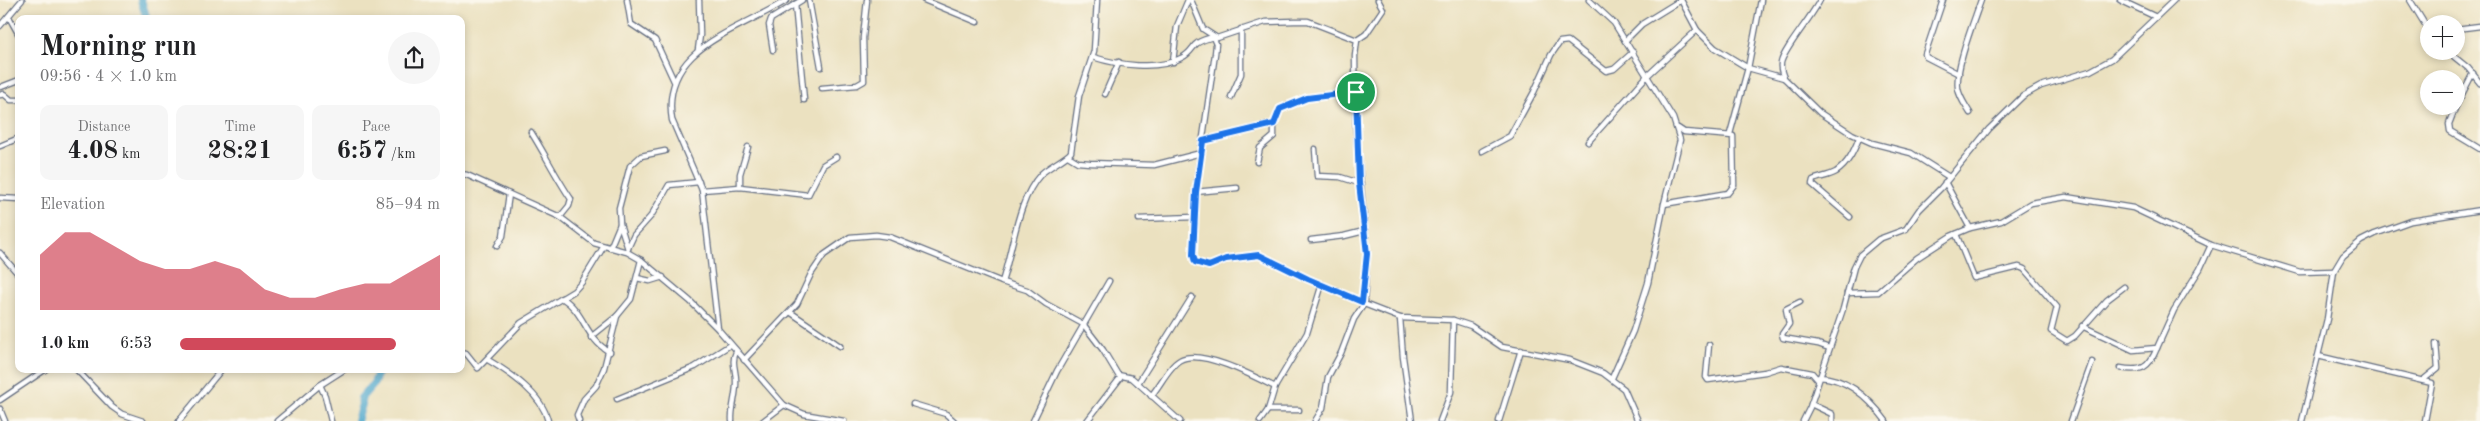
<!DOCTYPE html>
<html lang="en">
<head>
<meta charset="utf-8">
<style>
	body { margin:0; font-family:"Old Standard TT",serif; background:#f6f6f6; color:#202124; height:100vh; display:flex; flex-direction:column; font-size:19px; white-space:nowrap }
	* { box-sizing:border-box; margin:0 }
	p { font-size:16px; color:#757577 }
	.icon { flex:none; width:28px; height:28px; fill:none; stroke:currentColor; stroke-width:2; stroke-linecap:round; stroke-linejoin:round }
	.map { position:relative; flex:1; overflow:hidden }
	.panel { position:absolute; left:15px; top:15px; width:450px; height:358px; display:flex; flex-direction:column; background:#fff; border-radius:10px; box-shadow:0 2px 8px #0003 }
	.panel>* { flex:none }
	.fabs { position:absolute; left:2420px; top:15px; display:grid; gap:10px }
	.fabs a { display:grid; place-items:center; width:45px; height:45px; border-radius:50%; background:#fff; box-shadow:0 2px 8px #0003; font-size:25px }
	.pin { position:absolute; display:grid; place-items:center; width:42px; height:42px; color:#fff; margin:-21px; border:2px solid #fff; border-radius:50%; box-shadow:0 1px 5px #0007 }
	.round { display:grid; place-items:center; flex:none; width:52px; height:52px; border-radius:26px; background:#f6f6f6 }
	.head { display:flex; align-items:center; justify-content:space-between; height:85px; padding:0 25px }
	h1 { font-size:28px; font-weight:700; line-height:38px }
	.metrics { display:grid; grid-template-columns:repeat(3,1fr); gap:8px; height:85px; padding:5px 25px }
	.metrics div { display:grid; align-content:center; border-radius:10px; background:#f6f6f6; text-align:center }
	.metrics b { font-size:25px; font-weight:700 }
	.metrics small { font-size:14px; font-weight:400 }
	.metrics p { font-size:14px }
	.chart { height:140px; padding:10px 25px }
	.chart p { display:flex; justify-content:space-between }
	.chart svg { width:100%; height:90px; margin-top:5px; fill:#d1495b; opacity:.7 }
	ul { padding:0 25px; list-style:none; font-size:16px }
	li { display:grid; grid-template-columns:80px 60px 1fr; align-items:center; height:38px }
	li i { height:12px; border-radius:6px; background:#d1495b }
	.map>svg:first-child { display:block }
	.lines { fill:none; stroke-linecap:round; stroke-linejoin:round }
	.river { stroke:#50a7cc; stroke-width:8 }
	.street-casing { stroke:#646d80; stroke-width:7 }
	.street { stroke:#fff; stroke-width:4.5 }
	.route-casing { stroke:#fff; stroke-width:10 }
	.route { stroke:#1a73e8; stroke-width:6 }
</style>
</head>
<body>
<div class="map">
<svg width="2480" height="421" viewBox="0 0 2480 421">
	<rect width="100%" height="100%" fill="#fbf7ec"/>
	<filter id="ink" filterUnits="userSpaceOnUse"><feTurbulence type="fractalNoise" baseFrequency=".02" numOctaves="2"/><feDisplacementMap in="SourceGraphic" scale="10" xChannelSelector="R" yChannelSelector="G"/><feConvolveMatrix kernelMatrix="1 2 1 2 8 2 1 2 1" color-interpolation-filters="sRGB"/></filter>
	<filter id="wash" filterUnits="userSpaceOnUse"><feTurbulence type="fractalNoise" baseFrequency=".0096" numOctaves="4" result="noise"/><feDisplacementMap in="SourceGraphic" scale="20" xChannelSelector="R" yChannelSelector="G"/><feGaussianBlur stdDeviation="1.12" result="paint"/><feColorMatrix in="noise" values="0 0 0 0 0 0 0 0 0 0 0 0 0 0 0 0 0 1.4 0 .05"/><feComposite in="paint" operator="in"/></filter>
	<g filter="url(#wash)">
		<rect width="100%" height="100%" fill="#ebe1c0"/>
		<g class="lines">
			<!-- river -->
			<g class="river">
				<polyline points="141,0 147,19"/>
				<polyline points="357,421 362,404 361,398 374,383 379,369"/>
			</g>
		</g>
	</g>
	<g filter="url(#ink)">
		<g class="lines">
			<defs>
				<g id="street">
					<polyline points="627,0 631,24 655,40 674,81"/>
					<path d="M787 0C739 31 660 47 672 120L702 190 718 329 784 405 804 414 844 421"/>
					<polyline points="809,0 821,67"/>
					<polyline points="924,0 977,22"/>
					<polyline points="1191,0 1203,29 1217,38 1265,22 1294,21 1308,21 1357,40 1355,56 1356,130 1367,254 1364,304 1400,318 1453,320 1471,326 1502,347 1570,360 1603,373 1624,389 1638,421"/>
					<polyline points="1589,0 1614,23 1673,118 1680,140 1664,204 1648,283 1633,331 1612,378"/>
					<polyline points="1681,0 1697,30 1715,48 1748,68 1784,78 1820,113 1852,134 1872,143 1911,153 1949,177"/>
					<polyline points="1943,0 1925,54 1926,57 1959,74"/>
					<polyline points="2120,0 2156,17"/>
					<polyline points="2410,0 2429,31"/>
					<polyline points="795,4 804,100"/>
					<polyline points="9,17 19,35"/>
					<polyline points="0,26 22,0"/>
					<polyline points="2456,29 2480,26"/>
					<polyline points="1357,40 1366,34 1383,9 1378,0"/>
					<polyline points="1625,41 1642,24 1681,0"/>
					<polyline points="698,50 700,35 699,0"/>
					<polyline points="773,50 769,25 771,19 802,0"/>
					<polyline points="2447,51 2468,68 2480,83"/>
					<path d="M1093 57C1118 65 1157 71 1181 58 1188 55 1191 50 1195 45 1200 40 1207 39 1213 37L1216 44 1215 54 1197 179 1193 255 1195 262 1209 266 1227 259 1259 255 1308 279 1362 302"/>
					<polyline points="1173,62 1177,26 1188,0"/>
					<path d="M1784 78C1782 73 1780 69 1781 63 1783 50 1812 17 1820 0"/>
					<polyline points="1,87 19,80"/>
					<polyline points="822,88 857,85 864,81 863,38 867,0"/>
					<polyline points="1105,94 1119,62"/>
					<polyline points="0,95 4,94 11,100 19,100"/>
					<polyline points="1231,97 1241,74 1241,29"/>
					<polyline points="2456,106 2449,124 2450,131 2480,149"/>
					<polyline points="2456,106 2473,73"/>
					<path d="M1970 113C1966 106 1959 97 1958 88 1955 68 1974 21 1981 0"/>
					<path d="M531 132C545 154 556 177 571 199L569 206 560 217"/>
					<polyline points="1730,134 1748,68 1761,0"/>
					<polyline points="1203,141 1274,124 1280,109 1307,98 1355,92"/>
					<polyline points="1588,142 1647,76 1697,30"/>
					<polyline points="0,146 19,138"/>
					<polyline points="1315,149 1317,176 1340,177 1359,183"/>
					<polyline points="1482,151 1510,136 1534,92 1551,55 1560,42 1568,41 1606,71 1614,69 1633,52"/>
					<polyline points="1068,156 1078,162 1090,163 1154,165 1201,153"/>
					<polyline points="1257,162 1260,148 1274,136 1274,124"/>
					<polyline points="461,174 467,175 560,217 594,243 627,252 641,260 690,301 717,328"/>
					<polyline points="1945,182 1970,228"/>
					<polyline points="740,187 740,174 748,147"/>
					<polyline points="702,190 740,187 808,195 823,165 836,157"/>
					<polyline points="1195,192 1237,188"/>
					<polyline points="0,198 19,199"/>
					<polyline points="1664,204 1728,193 1734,185 1733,136 1684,132 1678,128"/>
					<path d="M1850 217 1812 184 1813 180C1820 177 1829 176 1836 172 1848 164 1854 151 1859 138"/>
					<polyline points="1139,219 1194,217"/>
					<polyline points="1956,234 1974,278 2019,267 2024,269 2057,307 2051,331 2067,341 2075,336 2107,300 2124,287"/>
					<polyline points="1311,240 1344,236 1364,231"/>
					<polyline points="497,246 503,236 509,194"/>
					<polyline points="610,248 620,224"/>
					<polyline points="628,248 634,235 651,216 669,185 699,182"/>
					<polyline points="628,249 620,224 619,208 630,166 641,156 665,151"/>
					<polyline points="0,253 19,275"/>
					<polyline points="637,278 650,281 663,277"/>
					<path d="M1002 282C1013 249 1017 200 1041 174 1048 167 1067 158 1071 152L1079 96 1094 51 1097 0"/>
					<polyline points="1847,293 1878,292 1917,258 1951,236 1970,228 2001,221 2031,203 2066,197 2133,208 2211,245 2300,272 2334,271"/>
					<path d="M562 298C585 312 585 339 610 352"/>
					<polyline points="1800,302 1786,309 1789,324 1782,334 1783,338 1818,344 1829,348"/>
					<polyline points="790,312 840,346"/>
					<polyline points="1400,318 1403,357 1412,421"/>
					<polyline points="2082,326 2133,350 2157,348 2174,310 2200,269 2211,245"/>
					<polyline points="591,337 617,316"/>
					<polyline points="1709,345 1706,377 1708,380 1765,372 1781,367 1812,373 1818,380"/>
					<polyline points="461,352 466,353 478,368 521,323 574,291 582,282 604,246"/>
					<polyline points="2318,356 2432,383 2425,421"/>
					<path d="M488 360C510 373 542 394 548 421"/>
					<polyline points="744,360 797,304 811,274 824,255 850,237 876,235 890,237 1002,282 1027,290 1046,304 1083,324 1103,350 1118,375 1132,378 1180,421"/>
					<path d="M2120 368C2142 372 2149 368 2157 348"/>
					<polyline points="76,369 112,407 122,414 143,421"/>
					<path d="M1819 377C1848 378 1870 399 1886 421"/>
					<polyline points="2423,380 2438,368 2436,344"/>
					<polyline points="1138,383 1192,297"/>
					<polyline points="320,385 325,396 331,421"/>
					<path d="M1151 396C1160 386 1169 366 1180 360 1200 348 1256 377 1275 387"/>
					<polyline points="617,399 695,367 730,345"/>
					<polyline points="0,400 46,369"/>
					<polyline points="913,404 946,414 954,421"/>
					<polyline points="1811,404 1832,414 1832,421"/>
					<polyline points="0,409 5,421"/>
					<polyline points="1268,410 1275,387 1307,333 1322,284"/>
					<polyline points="179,421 221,370"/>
					<polyline points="277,421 320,385 345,369"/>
					<polyline points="579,421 577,415 584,399 596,386 604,368 617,316 631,299 641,260"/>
					<path d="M732 421C731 407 737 394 736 380 736 370 731 362 736 352"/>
					<polyline points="763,421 784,405"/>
					<polyline points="1033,421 1057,371 1109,281"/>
					<polyline points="1087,421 1121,377"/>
					<polyline points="1260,421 1268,410 1299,410"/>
					<polyline points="1315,421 1323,408 1328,377 1341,353 1354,319 1364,304"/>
					<polyline points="1440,421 1451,392 1453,320"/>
					<polyline points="1499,421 1521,350"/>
					<polyline points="1803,421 1810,407 1843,309 1854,267 1860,255 1879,239 1906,229 1919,210 1941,188 1989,129 2023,96 2041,86 2090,71 2112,59 2174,0"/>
					<polyline points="2071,421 2092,362"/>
					<polyline points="2302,421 2327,319 2334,271 2343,256 2361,241 2375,234 2411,221 2480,210"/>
				</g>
			</defs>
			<!-- street casing -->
			<use href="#street" class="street-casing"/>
			<!-- street -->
			<use href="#street" class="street"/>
		</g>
	</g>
	<g class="lines" filter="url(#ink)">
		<defs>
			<polygon id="route" points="1356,92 1359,183 1367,254 1362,302 1308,279 1259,255 1226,259 1209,266 1195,262 1193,255 1196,192 1203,141 1274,124 1280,109 1307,98"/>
		</defs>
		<!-- route casing -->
		<use href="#route" class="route-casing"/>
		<!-- route -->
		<use href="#route" class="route"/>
	</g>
</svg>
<div class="fabs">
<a>+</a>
<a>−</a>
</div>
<div class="pin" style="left:1356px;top:92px;background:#1e9e55"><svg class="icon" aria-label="arrive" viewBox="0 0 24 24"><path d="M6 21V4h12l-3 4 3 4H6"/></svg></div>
<section class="panel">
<div class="head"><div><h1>Morning run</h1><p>09:56 · 4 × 1.0 km</p></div><a class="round"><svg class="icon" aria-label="share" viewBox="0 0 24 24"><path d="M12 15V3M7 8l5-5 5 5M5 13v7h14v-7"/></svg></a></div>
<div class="metrics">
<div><p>Distance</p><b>4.08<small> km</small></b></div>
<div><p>Time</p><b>28:21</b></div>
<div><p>Pace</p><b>6:57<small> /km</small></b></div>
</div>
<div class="chart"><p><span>Elevation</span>85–94 m</p>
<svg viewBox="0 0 160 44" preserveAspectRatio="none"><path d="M0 44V17L10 6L20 6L30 13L40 20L50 24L60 24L70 20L80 24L90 34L100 38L110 38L120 34L130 31L140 31L150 24L160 17V44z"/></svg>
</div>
<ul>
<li><b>1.0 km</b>6:53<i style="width:83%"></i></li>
</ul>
</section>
</div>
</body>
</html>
